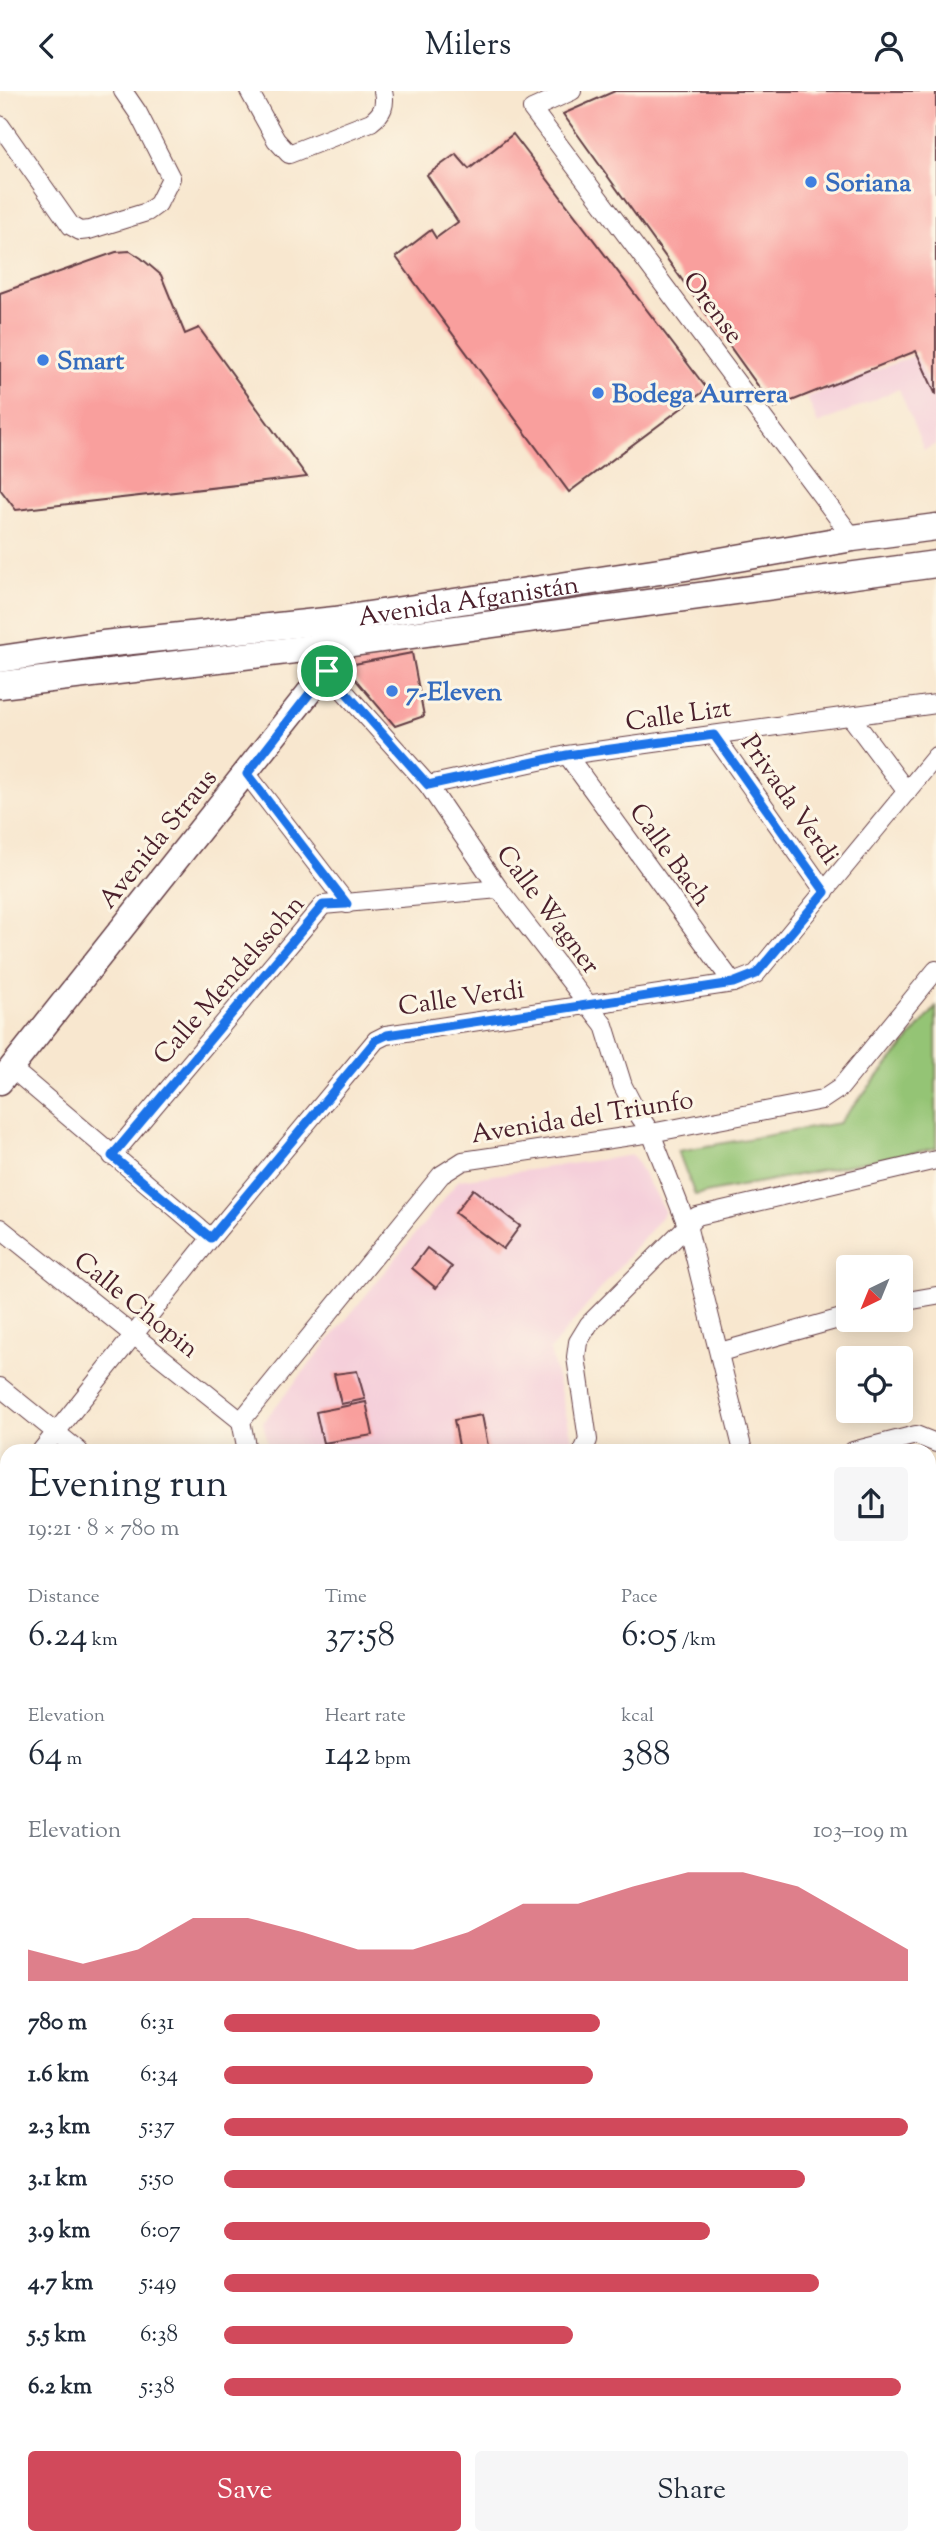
<!DOCTYPE html>
<html lang="en">
<head>
<meta charset="utf-8">
<style>
	body { margin:0; font-family:"Sorts Mill Goudy",serif; background:#f6f6f7; color:#1f2937; height:100vh; display:flex; flex-direction:column; font-size:26px; white-space:nowrap }
	* { box-sizing:border-box; margin:0 }
	p { font-size:23px; color:#747a83 }
	.icon { flex:none; width:38px; height:38px; fill:none; stroke:currentColor; stroke-width:2; stroke-linecap:round; stroke-linejoin:round }
	.map { position:relative; flex:1; overflow:hidden }
	.side { position:absolute; left:0px; top:1353px; width:936px; height:1101px; display:flex; flex-direction:column; background:#fff; border-radius:21px 21px 0 0; box-shadow:0 4px 18px #0003 }
	.side>* { flex:none }
	.needle { width:46px; rotate:223deg }
	.buttons { position:absolute; left:836px; top:1164px; display:grid; gap:14px }
	.buttons a { display:grid; place-items:center; width:77px; height:77px; border-radius:7px; background:#fff; box-shadow:0 4px 18px #0003; font-size:35px }
	.pin { position:absolute; display:grid; place-items:center; width:60px; height:60px; color:#fff; margin:-30px; border:4px solid #fff; border-radius:50%; box-shadow:0 2px 7px #0007 }
	.round { display:grid; place-items:center; flex:none; width:74px; height:74px; border-radius:7px; background:#f6f6f7 }
	.headline { display:flex; align-items:center; justify-content:space-between; height:119px; padding:0 28px }
	h1 { font-size:38px; font-weight:600; line-height:52px }
	.figures { display:grid; grid-template-columns:repeat(3,1fr); gap:10px; height:119px; padding:7px 28px }
	.figures div { display:grid; align-content:center }
	.figures b { font-size:35px; font-weight:600 }
	.figures small { font-size:19px; font-weight:400 }
	.figures p { font-size:19px }
	.chart { height:196px; padding:14px 28px }
	.chart p { display:flex; justify-content:space-between }
	.chart svg { width:100%; height:126px; margin-top:7px; fill:#d1495b; opacity:.7 }
	.primary-button { display:flex; gap:14px; margin-top:auto; padding:14px 28px }
	.primary-button a { flex:1; height:80px; border-radius:7px; background:#d1495b; color:#fff; font-size:28px; font-weight:600; line-height:80px; text-align:center }
	.primary-button a+a { background:#f6f6f7; color:#1f2937 }
	ul { padding:0 28px; list-style:none; font-size:23px }
	li { display:grid; grid-template-columns:112px 84px 1fr; align-items:center; height:52px }
	li i { height:18px; border-radius:9px; background:#d1495b }
	header { display:flex; justify-content:space-between; align-items:center; height:91px; padding:0 28px; background:#fff; font-size:32px; font-weight:600 }
	.map>svg:first-child { display:block }
	.built { fill:#f5cfda }
	.green { fill:#94c474; stroke:#6f7250; stroke-width:2 }
	.building { fill:#f99f9d }
	.lines { fill:none; stroke-linecap:round; stroke-linejoin:round }
	.street-casing { stroke:#643d44; stroke-width:20 }
	.secondary-casing { stroke:#643d44; stroke-width:27 }
	.primary-casing { stroke:#643d44; stroke-width:29 }
	.street { stroke:#fff; stroke-width:18 }
	.secondary { stroke:#fff; stroke-width:24 }
	.primary { stroke:#fff; stroke-width:26 }
	.route-casing { stroke:#fff; stroke-width:14 }
	.route { stroke:#1a73e8; stroke-width:9 }
	.shop-dot { fill:#3f7fe0; stroke:#fcf5e5; stroke-width:2.5 }
	.labels { text-anchor:middle; stroke-width:6; stroke-linejoin:round; paint-order:stroke }
	.shop-label { font-size:26px; font-weight:bold; fill:#366cbe; stroke:#fcf5e5; text-anchor:start }
	.street-label { font-size:26px; fill:#4a1f2b; stroke:#fcf5e5 }
</style>
</head>
<body>
<header><svg class="icon" aria-label="back" viewBox="0 0 24 24"><path d="M15 5l-7 7 7 7"/></svg>Milers<svg class="icon" aria-label="person" viewBox="0 0 24 24"><circle cx="12" cy="8" r="4"/><path d="M4 21q1-7 8-7t8 7"/></svg></header>
<div class="map">
<svg width="936" height="2453" viewBox="0 0 936 2453">
	<rect width="100%" height="100%" fill="#fcf5e5"/>
	<filter id="ink" filterUnits="userSpaceOnUse"><feTurbulence type="fractalNoise" baseFrequency=".0143" numOctaves="2"/><feDisplacementMap in="SourceGraphic" scale="14" xChannelSelector="R" yChannelSelector="G"/><feConvolveMatrix kernelMatrix="1 2 1 2 8 2 1 2 1" color-interpolation-filters="sRGB"/></filter>
	<filter id="wash" filterUnits="userSpaceOnUse"><feTurbulence type="fractalNoise" baseFrequency=".00686" numOctaves="4" result="noise"/><feDisplacementMap in="SourceGraphic" scale="28" xChannelSelector="R" yChannelSelector="G"/><feGaussianBlur stdDeviation="1.57" result="paint"/><feColorMatrix in="noise" values="0 0 0 0 0 0 0 0 0 0 0 0 0 0 0 0 0 1.4 0 .05"/><feComposite in="paint" operator="in"/></filter>
	<g filter="url(#wash)">
		<rect width="100%" height="100%" fill="#f8e7cf"/>
		<!-- built -->
		<g class="built">
			<polygon points="916,264 936,309 936,353 924,359 899,298 818,333 807,306"/>
			<polygon points="633,1064 665,1121 550,1259 574,1355 567,1360 269,1360 263,1331 459,1089"/>
			<polygon points="7,1771 7,1984 0,1978 0,1774"/>
		</g>
		<!-- green -->
		<g class="green">
			<polygon points="936,916 936,1057 695,1104 678,1060 839,1032"/>
			<polygon points="929,1732 936,1737 936,2053 929,2048"/>
		</g>
		<g id="blocks">
			<!-- building -->
			<g class="building">
				<polygon points="615,0 936,0 936,304 916,260 774,317 563,23"/>
				<polygon points="513,43 707,298 569,401 396,166 431,139 436,147 458,131 427,84 456,63 469,78"/>
				<polygon points="130,160 141,167 161,184 185,243 199,237 307,386 16,419 0,398 0,202 116,161"/>
				<polygon points="412,562 424,625 395,635 344,575"/>
				<polygon points="473,1098 520,1135 503,1158 455,1122"/>
				<polygon points="427,1157 452,1176 436,1197 412,1177"/>
				<polygon points="357,1280 365,1308 341,1313 334,1283"/>
				<polygon points="366,1311 373,1344 323,1352 316,1321"/>
				<polygon points="482,1324 489,1360 460,1360 454,1329"/>
				<polygon points="7,1806 7,1836 0,1830 0,1814"/>
				<polygon points="7,1932 7,1973 3,1978 0,1976 0,1940"/>
			</g>
		</g>
	</g>
	<g filter="url(#ink)">
		<use href="#blocks" fill-opacity="0" stroke="#643d44" stroke-width="2"/>
		<g class="lines">
			<defs>
				<g id="street">
					<path d="M249 0 276 49 289 63 371 31C383 22 386 14 383 0"/>
					<polyline points="572,0 532,18 853,447"/>
					<polyline points="0,34 71,135 80,140 89,139 147,121 158,113 171,87 138,22 123,0"/>
					<polyline points="326,580 428,694 499,798 604,934 623,995 636,1020 651,1042 687,1134 743,1360"/>
					<polyline points="851,626 907,701"/>
					<polyline points="714,644 825,801"/>
					<polyline points="567,664 733,892"/>
					<polyline points="247,683 347,813"/>
					<polyline points="428,694 567,664 936,613"/>
					<polyline points="11,977 211,1147"/>
					<polyline points="112,1065 323,814 499,798"/>
					<polyline points="0,1137 241,1330"/>
					<polyline points="901,1211 936,1205"/>
					<polyline points="720,1261 849,1225"/>
					<polyline points="0,1296 79,1360"/>
					<polyline points="41,1360 211,1147 376,949 386,944 733,892 756,883 936,665"/>
					<polyline points="247,1360 241,1330 441,1084 463,1070 651,1042 822,1009 840,997 936,879"/>
					<polyline points="583,1360 588,1349 576,1266 578,1251 589,1233 697,1125 936,1069"/>
					<polyline points="853,1360 916,1344 936,1352"/>
					<polyline points="0,1410 7,1402"/>
					<polyline points="929,1502 936,1494"/>
					<polyline points="0,1619 7,1610"/>
					<polyline points="929,1674 936,1665"/>
					<polyline points="0,1747 7,1744"/>
					<polyline points="0,2043 7,2038"/>
					<polyline points="929,2066 936,2071"/>
					<polyline points="929,2230 936,2221"/>
					<polyline points="0,2245 7,2237"/>
					<polyline points="929,2322 936,2327"/>
					<polyline points="929,2422 936,2414"/>
					<polyline points="0,2445 7,2436"/>
					<polyline points="16,2446 24,2453"/>
					<polyline points="705,2446 713,2453"/>
					<polyline points="161,2453 166,2446"/>
					<polyline points="309,2453 314,2446"/>
					<polyline points="453,2453 458,2446"/>
					<polyline points="599,2453 605,2446"/>
					<polyline points="752,2453 757,2446"/>
					<polyline points="904,2453 909,2446"/>
				</g>
				<polyline id="secondary" points="0,991 326,580 337,554 335,537"/>
				<g id="primary">
					<path id="s1" d="M0 568 103 553 335 529 686 476 853 447 936 436"/>
					<polyline points="0,594 337,554 936,473"/>
				</g>
			</defs>
			<!-- street casing -->
			<use href="#street" class="street-casing"/>
			<!-- secondary casing -->
			<use href="#secondary" class="secondary-casing"/>
			<!-- primary casing -->
			<use href="#primary" class="primary-casing"/>
			<!-- street -->
			<use href="#street" class="street"/>
			<!-- secondary -->
			<use href="#secondary" class="secondary"/>
			<!-- primary -->
			<use href="#primary" class="primary"/>
		</g>
	</g>
	<g class="lines" filter="url(#ink)">
		<defs>
			<polygon id="route" points="327,580 428,694 567,664 714,644 825,801 756,883 733,892 387,944 376,949 211,1147 112,1065 323,814 347,813 247,683"/>
		</defs>
		<!-- route casing -->
		<use href="#route" class="route-casing"/>
		<!-- route -->
		<use href="#route" class="route"/>
	</g>
	<!-- markers -->
	<g class="shop-dot">
		<circle cx="811" cy="91" r="7"/>
		<circle cx="43" cy="269" r="7"/>
		<circle cx="598" cy="302" r="7"/>
		<circle cx="392" cy="600" r="7"/>
	</g>
	<g class="labels">
		<!-- shop labels -->
		<g class="shop-label">
			<text x="825" y="100">Soriana</text>
			<text x="57" y="278">Smart</text>
			<text x="612" y="311">Bodega Aurrera</text>
			<text x="406" y="609">7-Eleven</text>
		</g>
		<!-- street labels -->
		<g class="street-label">
			<text transform="translate(714 216) rotate(53)" y="9">Orense</text>
			<text dy="9" stroke="none"><textPath href="#s1" startOffset="472">Avenida Afganistán</textPath></text>
			<text transform="translate(678 623) rotate(-8)" y="9">Calle Lizt</text>
			<text transform="translate(791 708) rotate(55)" y="9">Privada Verdi</text>
			<text transform="translate(157 747) rotate(-51)" y="9">Avenida Straus</text>
			<text transform="translate(671 763) rotate(54)" y="9">Calle Bach</text>
			<text transform="translate(549 818) rotate(53)" y="9">Calle Wagner</text>
			<text transform="translate(228 888) rotate(-49)" y="9">Calle Mendelssohn</text>
			<text transform="translate(461 906) rotate(-8)" y="9">Calle Verdi</text>
			<text transform="translate(582 1025) rotate(-9)" y="9">Avenida del Triunfo</text>
			<text transform="translate(137 1213) rotate(39)" y="9">Calle Chopin</text>
		</g>
	</g>
</svg>
<div class="buttons">
<a><svg class="needle" viewBox="-14 -14 28 28"><path d="M0-13l5 13h-10z" fill="#e53935"/><path d="M0 13l5-13h-10z" fill="#747a83"/></svg></a>
<a><svg class="icon" aria-label="locate" viewBox="0 0 24 24"><circle cx="12" cy="12" r="6"/><path d="M12 2v4M12 18v4M2 12h4M18 12h4"/></svg></a>
</div>
<div class="pin" style="left:327px;top:580px;background:#1e9e55"><svg class="icon" aria-label="arrive" viewBox="0 0 24 24"><path d="M6 21V4h12l-3 4 3 4H6"/></svg></div>
<section class="side">
<div class="headline"><div><h1>Evening run</h1><p>19:21 · 8 × 780 m</p></div><a class="round"><svg class="icon" aria-label="share" viewBox="0 0 24 24"><path d="M12 15V3M7 8l5-5 5 5M5 13v7h14v-7"/></svg></a></div>
<div class="figures">
<div><p>Distance</p><b>6.24<small> km</small></b></div>
<div><p>Time</p><b>37:58</b></div>
<div><p>Pace</p><b>6:05<small> /km</small></b></div>
</div>
<div class="figures">
<div><p>Elevation</p><b>64<small> m</small></b></div>
<div><p>Heart rate</p><b>142<small> bpm</small></b></div>
<div><p>kcal</p><b>388</b></div>
</div>
<div class="chart"><p><span>Elevation</span>103–109 m</p>
<svg viewBox="0 0 160 44" preserveAspectRatio="none"><path d="M0 44V33L10 38L20 33L30 22L40 22L50 27L60 33L70 33L80 27L90 17L100 17L110 11L120 6L130 6L140 11L150 22L160 33V44z"/></svg>
</div>
<ul>
<li><b>780 m</b>6:31<i style="width:55%"></i></li>
<li><b>1.6 km</b>6:34<i style="width:54%"></i></li>
<li><b>2.3 km</b>5:37<i style="width:100%"></i></li>
<li><b>3.1 km</b>5:50<i style="width:85%"></i></li>
<li><b>3.9 km</b>6:07<i style="width:71%"></i></li>
<li><b>4.7 km</b>5:49<i style="width:87%"></i></li>
<li><b>5.5 km</b>6:38<i style="width:51%"></i></li>
<li><b>6.2 km</b>5:38<i style="width:99%"></i></li>
</ul>
<div class="primary-button"><a>Save</a><a>Share</a></div>
</section>
</div>
</body>
</html>
